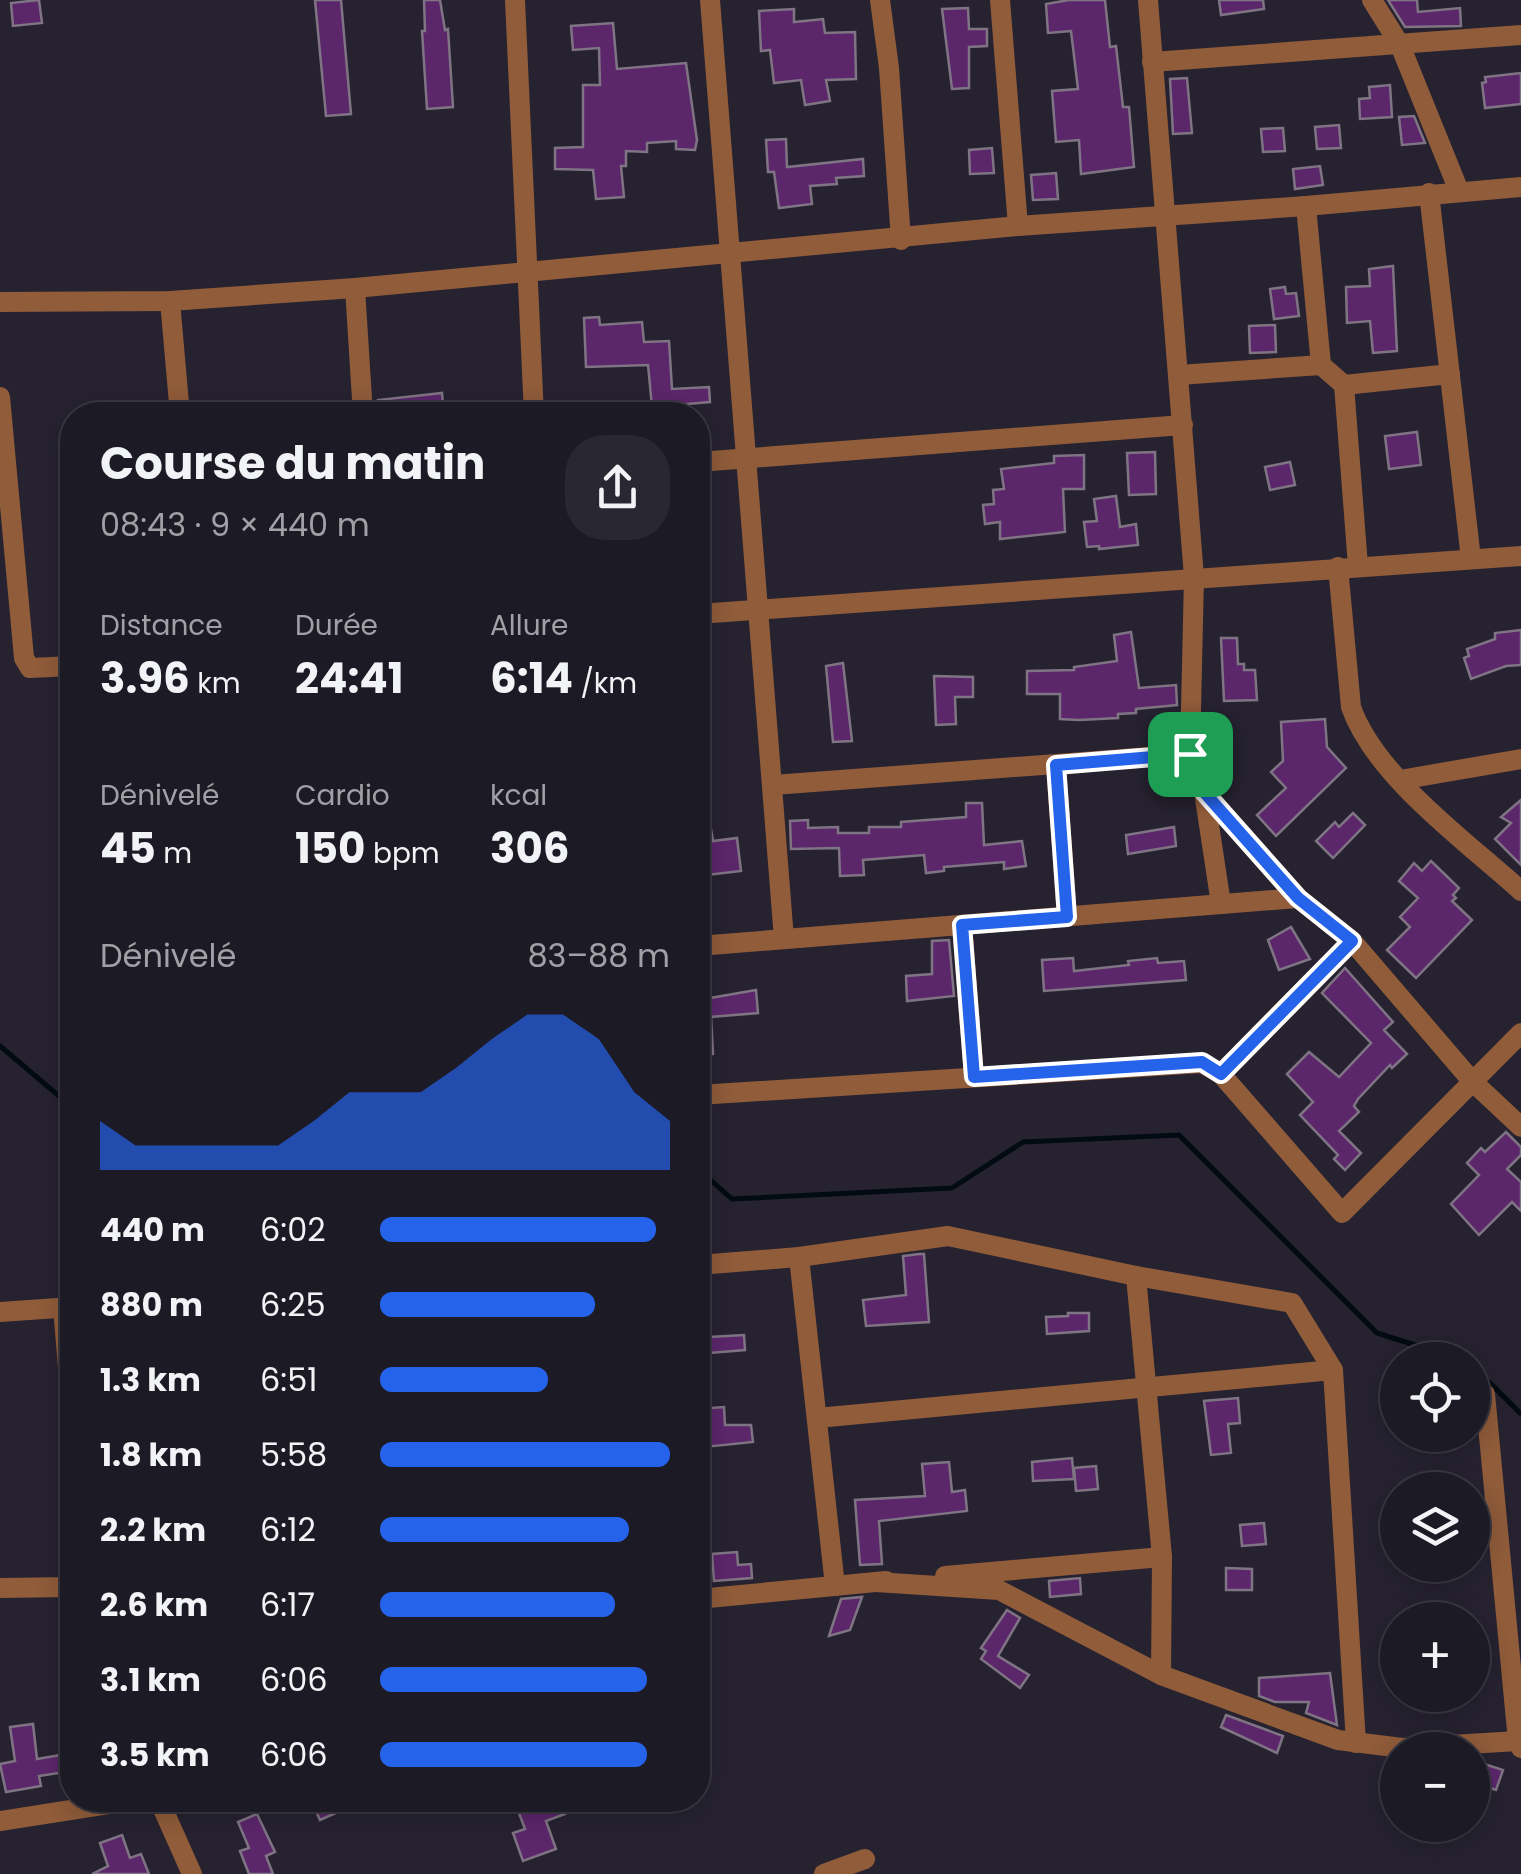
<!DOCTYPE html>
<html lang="fr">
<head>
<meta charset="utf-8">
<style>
	body { margin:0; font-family:Poppins,sans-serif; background:#292731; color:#f1f3f6; height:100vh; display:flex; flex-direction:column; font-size:38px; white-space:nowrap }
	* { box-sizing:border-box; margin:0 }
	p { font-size:32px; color:#a0a1a6 }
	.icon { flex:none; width:55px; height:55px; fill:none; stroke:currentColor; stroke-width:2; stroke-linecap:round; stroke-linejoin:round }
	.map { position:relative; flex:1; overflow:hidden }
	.side { position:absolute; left:60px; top:402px; width:650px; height:1410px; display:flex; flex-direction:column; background:#1c1a24; border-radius:40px; box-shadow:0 5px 25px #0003,0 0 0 2px #3a3841 }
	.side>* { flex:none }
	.buttons { position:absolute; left:1380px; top:1342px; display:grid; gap:20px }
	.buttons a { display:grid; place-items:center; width:110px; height:110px; border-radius:50%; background:#1c1a24; box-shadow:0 5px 25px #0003,0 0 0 2px #3a3841; font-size:50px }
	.pin { position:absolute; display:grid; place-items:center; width:85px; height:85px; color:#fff; margin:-42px; border-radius:20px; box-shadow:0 5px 15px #0006 }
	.round { display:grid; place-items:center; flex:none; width:105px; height:105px; border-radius:40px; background:#292731 }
	.summary { display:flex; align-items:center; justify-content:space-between; height:170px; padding:0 40px }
	h1 { font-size:45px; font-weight:700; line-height:75px }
	.metrics { display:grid; grid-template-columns:repeat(3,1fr); gap:15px; height:170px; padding:10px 40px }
	.metrics div { display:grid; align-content:center }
	.metrics b { font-size:42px; font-weight:700 }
	.metrics small { font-size:28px; font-weight:400 }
	.metrics p { font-size:28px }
	.chart { height:280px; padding:20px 40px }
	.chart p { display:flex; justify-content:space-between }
	.chart svg { width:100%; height:180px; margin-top:10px; fill:#2563eb; opacity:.7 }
	ul { padding:0 40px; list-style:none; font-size:32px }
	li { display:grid; grid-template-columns:160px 120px 1fr; align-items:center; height:75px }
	li i { height:25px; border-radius:12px; background:#2563eb }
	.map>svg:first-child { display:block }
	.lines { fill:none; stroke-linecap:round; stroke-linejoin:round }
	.stream { stroke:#010b11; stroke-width:5 }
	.building { fill:#5c266b; stroke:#7f7483; stroke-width:2.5 }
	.minor { stroke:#905c3a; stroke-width:20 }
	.route-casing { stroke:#fff; stroke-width:20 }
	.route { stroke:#2563eb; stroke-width:12 }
</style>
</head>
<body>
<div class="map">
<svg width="1521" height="1874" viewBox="0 0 1521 1874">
	<rect width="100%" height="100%" fill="#262230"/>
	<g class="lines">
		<!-- stream -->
		<g class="stream">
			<polyline points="0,1046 72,1107"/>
			<polyline points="698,1169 732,1199 952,1188 1023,1142 1179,1135 1377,1333 1434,1351 1451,1360"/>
			<polyline points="1472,1372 1489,1382 1521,1414"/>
		</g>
	</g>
	<!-- building -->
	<g class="building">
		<polygon points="39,0 42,23 13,26 11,3"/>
		<polygon points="315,0 341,0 351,114 326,116"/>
		<polygon points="424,0 440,0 445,30 448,29 453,107 427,109 422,31 425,31"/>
		<polygon points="1069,0 1105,0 1110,47 1116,46 1123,107 1129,107 1134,167 1081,174 1079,140 1056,142 1052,91 1078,89 1071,31 1048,33 1046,4"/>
		<polygon points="1219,0 1263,0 1264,9 1221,15"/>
		<polygon points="1388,0 1417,0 1418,12 1460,8 1461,26 1405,27"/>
		<polygon points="968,8 969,29 987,29 987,46 969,47 969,88 952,89 942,9"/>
		<polygon points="794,9 794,22 823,19 825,33 855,32 856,79 826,80 830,101 805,105 801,80 774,83 770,50 761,51 759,11"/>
		<polygon points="613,23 617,69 686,63 697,140 695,150 676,149 676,141 647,143 647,152 626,151 626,166 621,166 624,197 596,199 593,170 555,169 555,148 583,147 583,85 600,85 599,48 573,50 571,26"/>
		<polygon points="1521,73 1521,104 1485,108 1482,83 1486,82 1485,77"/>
		<polygon points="1187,78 1192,133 1173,134 1170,79"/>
		<polygon points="1390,85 1392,117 1360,119 1359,99 1370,98 1369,87"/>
		<polygon points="1414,116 1425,143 1402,145 1399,117"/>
		<polygon points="1339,125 1341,148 1317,149 1315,127"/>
		<polygon points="1283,128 1285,151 1263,152 1261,129"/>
		<polygon points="786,139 787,167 863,159 864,176 836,178 837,184 810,186 812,204 779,208 774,172 768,172 766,140"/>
		<polygon points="992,148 994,173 970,174 969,150"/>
		<polygon points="1320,166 1323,185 1295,189 1293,169"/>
		<polygon points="1056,173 1058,199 1033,200 1031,175"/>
		<polygon points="1393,266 1397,351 1373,353 1370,321 1347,323 1346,287 1370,286 1369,269"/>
		<polygon points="1285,287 1286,294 1296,293 1299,316 1274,319 1270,289"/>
		<polygon points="599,317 600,325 642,322 644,342 669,341 672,389 709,387 710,402 652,407 648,365 586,367 584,318"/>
		<polygon points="1275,325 1276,352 1250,353 1249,326"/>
		<polygon points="442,393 444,415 378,415 378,400"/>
		<polygon points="1417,432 1421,465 1389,469 1385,436"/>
		<polygon points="1155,452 1156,494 1129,495 1127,453"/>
		<polygon points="1084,455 1084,489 1063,489 1065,532 1000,539 1000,522 985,524 983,505 994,504 993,490 1004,489 1001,469 1054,463 1054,456"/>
		<polygon points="1290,462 1295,485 1270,490 1265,467"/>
		<polygon points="1116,496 1120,527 1136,524 1138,545 1099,549 1099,546 1087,547 1084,522 1097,521 1094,499"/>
		<polygon points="1521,630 1521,665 1506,666 1471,679 1464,658 1469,656 1467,649 1495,639 1495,633"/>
		<polygon points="1131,632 1139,688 1176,685 1177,705 1136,709 1136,713 1118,714 1118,718 1079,720 1060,719 1060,694 1027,694 1027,671 1074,670 1074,667 1117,661 1114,635"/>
		<polygon points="1221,638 1237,638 1238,664 1244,664 1244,670 1255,670 1257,700 1224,701"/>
		<polygon points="843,663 852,741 833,742 826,666"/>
		<polygon points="934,676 973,677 973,697 955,697 956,724 936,725"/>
		<polygon points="1325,719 1327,747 1346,768 1276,836 1257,815 1286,788 1271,772 1283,761 1281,722"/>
		<polygon points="698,800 706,800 713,841 737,838 741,871 698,876"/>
		<polygon points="1521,800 1521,865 1495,839 1511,823 1501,817"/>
		<polygon points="966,803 982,803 984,845 1022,841 1026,866 1004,869 1004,862 944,867 944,871 926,873 924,855 863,860 864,875 840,876 839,848 791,849 790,821 808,820 808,828 838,827 838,833 869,833 869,827 901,827 901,822 966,817"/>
		<polygon points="1353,813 1365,825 1333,858 1316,841 1335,822 1339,827"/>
		<polygon points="1174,827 1176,846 1128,854 1126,835"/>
		<polygon points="1431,861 1459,888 1453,895 1456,898 1452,901 1472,920 1416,978 1387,950 1410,927 1400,917 1418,898 1399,881 1414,863 1422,871"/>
		<polygon points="1291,927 1310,959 1279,970 1268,940"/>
		<polygon points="949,940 954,996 907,1001 906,976 932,974 932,941"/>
		<polygon points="1073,958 1074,971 1129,965 1128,961 1157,958 1158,963 1184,961 1186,980 1044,991 1042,960"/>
		<polygon points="1345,968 1393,1022 1384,1030 1407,1054 1392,1068 1390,1065 1358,1099 1354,1106 1359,1112 1339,1131 1361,1153 1345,1170 1334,1159 1338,1155 1300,1115 1313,1102 1287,1074 1309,1052 1339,1077 1371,1043 1322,993"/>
		<polygon points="756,990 758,1013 711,1017 713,1054 698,1056 698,994 709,994 710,998"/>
		<polygon points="1506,1132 1521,1147 1521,1155 1507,1169 1521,1182 1521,1211 1512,1202 1479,1235 1451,1204 1479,1175 1467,1163 1481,1148 1485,1152"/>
		<polygon points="919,1254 924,1254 929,1322 866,1326 863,1300 906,1295 903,1256"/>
		<polygon points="1068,1313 1089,1313 1089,1331 1047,1334 1046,1317 1068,1316"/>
		<polygon points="744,1335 745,1350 710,1353 709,1337"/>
		<polygon points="1238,1398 1240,1423 1228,1424 1231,1453 1211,1455 1204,1401"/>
		<polygon points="724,1407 725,1425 751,1425 753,1442 705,1447 703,1425 698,1425 698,1409"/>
		<polygon points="1072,1458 1074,1479 1033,1481 1032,1462"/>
		<polygon points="949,1462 952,1492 965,1490 967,1511 879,1521 882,1564 860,1565 855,1500 925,1496 922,1464"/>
		<polygon points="1096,1466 1098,1489 1076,1491 1074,1468"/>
		<polygon points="1264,1523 1266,1544 1242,1546 1240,1525"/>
		<polygon points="737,1552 738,1565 751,1564 752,1578 714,1581 712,1554"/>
		<polygon points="1226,1568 1252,1569 1252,1590 1226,1590"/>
		<polygon points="1080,1578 1081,1594 1050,1597 1049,1581"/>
		<polygon points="862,1597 850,1630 829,1636 841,1599"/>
		<polygon points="1007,1610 1020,1618 998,1656 1029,1675 1020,1688 981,1659 986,1651 981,1648"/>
		<polygon points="1330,1673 1337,1725 1306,1713 1309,1702 1275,1702 1259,1696 1259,1678"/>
		<polygon points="1226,1715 1283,1736 1277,1753 1221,1727"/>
		<polygon points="33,1724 37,1759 72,1753 72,1771 39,1776 41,1786 6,1792 0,1764 15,1761 10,1727"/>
		<polygon points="1478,1762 1503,1770 1496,1790 1472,1782"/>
		<polygon points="311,1800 365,1800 320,1820"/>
		<polygon points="514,1800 560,1800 565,1814 546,1821 556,1849 523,1861 513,1833 525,1829"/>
		<polygon points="257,1814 275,1852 266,1856 273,1874 249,1874 240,1851 249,1848 238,1822"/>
		<polygon points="122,1835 130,1858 141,1854 149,1874 92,1874 108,1866 100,1843"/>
	</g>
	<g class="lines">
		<!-- minor -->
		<g class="minor">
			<polyline points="515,0 534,415"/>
			<polyline points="710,0 784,939"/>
			<polyline points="880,0 889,68 901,240"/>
			<polyline points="1000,0 1018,226"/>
			<polyline points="1372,0 1400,45 1459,191"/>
			<polyline points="1152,62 1521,35"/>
			<polyline points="1429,193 1471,559"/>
			<polyline points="1306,206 1321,365 1344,385 1358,566"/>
			<polyline points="355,288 363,415"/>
			<polyline points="170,301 180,415"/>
			<polyline points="0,302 170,301 355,288 1018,226 1306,206 1521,187"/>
			<polyline points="1179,375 1321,365"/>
			<polyline points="1344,385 1450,374"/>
			<polyline points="0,397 24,658 30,668 72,666"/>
			<polyline points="698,462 1183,425"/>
			<path d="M1338 567 1351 707C1375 776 1467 842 1521 891"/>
			<polyline points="698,614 1521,556"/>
			<polyline points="1190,754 1204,792 1221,904"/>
			<polyline points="1056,765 1067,917"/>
			<polyline points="1400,780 1521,759"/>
			<polyline points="773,785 1190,754 1194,577 1148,0"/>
			<polyline points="1204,792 1298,898 1352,941 1472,1081 1521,1127"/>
			<polyline points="962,925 974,1077"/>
			<polyline points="698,946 1298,898"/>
			<polyline points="1221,1074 1352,941"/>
			<polyline points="698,1095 1202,1063 1221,1074 1342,1213 1521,1033"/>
			<polyline points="799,1257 835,1586"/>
			<polyline points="698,1265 799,1257 948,1236 1136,1276 1292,1303 1333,1370"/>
			<polyline points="1136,1276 1162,1557 1161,1675"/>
			<polyline points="63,1308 72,1415"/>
			<polyline points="0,1312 72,1307"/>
			<polyline points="1485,1394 1518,1741"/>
			<polyline points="817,1418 1333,1370 1356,1743"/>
			<polyline points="945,1576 1162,1557"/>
			<polyline points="876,1582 999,1590 1161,1675 1338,1740 1402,1748 1518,1741 1521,1748"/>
			<polyline points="0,1588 72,1587"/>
			<polyline points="698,1599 886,1581"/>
			<polyline points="159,1800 192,1874"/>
			<polyline points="0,1821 134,1800"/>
			<polyline points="824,1874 865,1859"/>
		</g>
	</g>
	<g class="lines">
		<defs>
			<polygon id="route" points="1190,754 1204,792 1298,898 1352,941 1221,1074 1202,1062 974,1077 962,925 1067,917 1056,765"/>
		</defs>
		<!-- route casing -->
		<use href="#route" class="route-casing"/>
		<!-- route -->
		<use href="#route" class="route"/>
	</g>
</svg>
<div class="buttons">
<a><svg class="icon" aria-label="locate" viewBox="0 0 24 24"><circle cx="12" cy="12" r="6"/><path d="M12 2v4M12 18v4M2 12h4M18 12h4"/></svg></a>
<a><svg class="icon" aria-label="layers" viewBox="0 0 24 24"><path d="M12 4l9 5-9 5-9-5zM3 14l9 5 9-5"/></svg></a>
<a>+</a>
<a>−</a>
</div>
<div class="pin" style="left:1190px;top:754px;background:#1e9e55"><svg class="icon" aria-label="arrive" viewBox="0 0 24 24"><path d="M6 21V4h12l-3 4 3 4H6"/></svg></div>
<section class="side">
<div class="summary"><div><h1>Course du matin</h1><p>08:43 · 9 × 440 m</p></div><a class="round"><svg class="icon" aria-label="share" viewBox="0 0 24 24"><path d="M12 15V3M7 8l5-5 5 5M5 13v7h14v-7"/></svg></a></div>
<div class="metrics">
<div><p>Distance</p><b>3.96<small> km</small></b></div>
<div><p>Durée</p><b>24:41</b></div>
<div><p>Allure</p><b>6:14<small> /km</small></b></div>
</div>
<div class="metrics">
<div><p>Dénivelé</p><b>45<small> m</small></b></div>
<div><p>Cardio</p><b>150<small> bpm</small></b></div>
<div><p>kcal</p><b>306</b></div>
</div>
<div class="chart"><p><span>Dénivelé</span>83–88 m</p>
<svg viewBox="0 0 160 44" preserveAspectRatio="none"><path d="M0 44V32L10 38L20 38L30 38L40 38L50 38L60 32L70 25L80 25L90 25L100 19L110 12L120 6L130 6L140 12L150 25L160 32V44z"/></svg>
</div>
<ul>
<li><b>440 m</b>6:02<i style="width:95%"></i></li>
<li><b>880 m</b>6:25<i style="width:74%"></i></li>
<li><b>1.3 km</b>6:51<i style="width:58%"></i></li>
<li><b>1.8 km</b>5:58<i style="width:100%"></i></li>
<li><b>2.2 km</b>6:12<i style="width:86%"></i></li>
<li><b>2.6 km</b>6:17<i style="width:81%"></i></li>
<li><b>3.1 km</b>6:06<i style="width:92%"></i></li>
<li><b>3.5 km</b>6:06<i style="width:92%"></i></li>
</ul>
</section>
</div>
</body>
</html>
